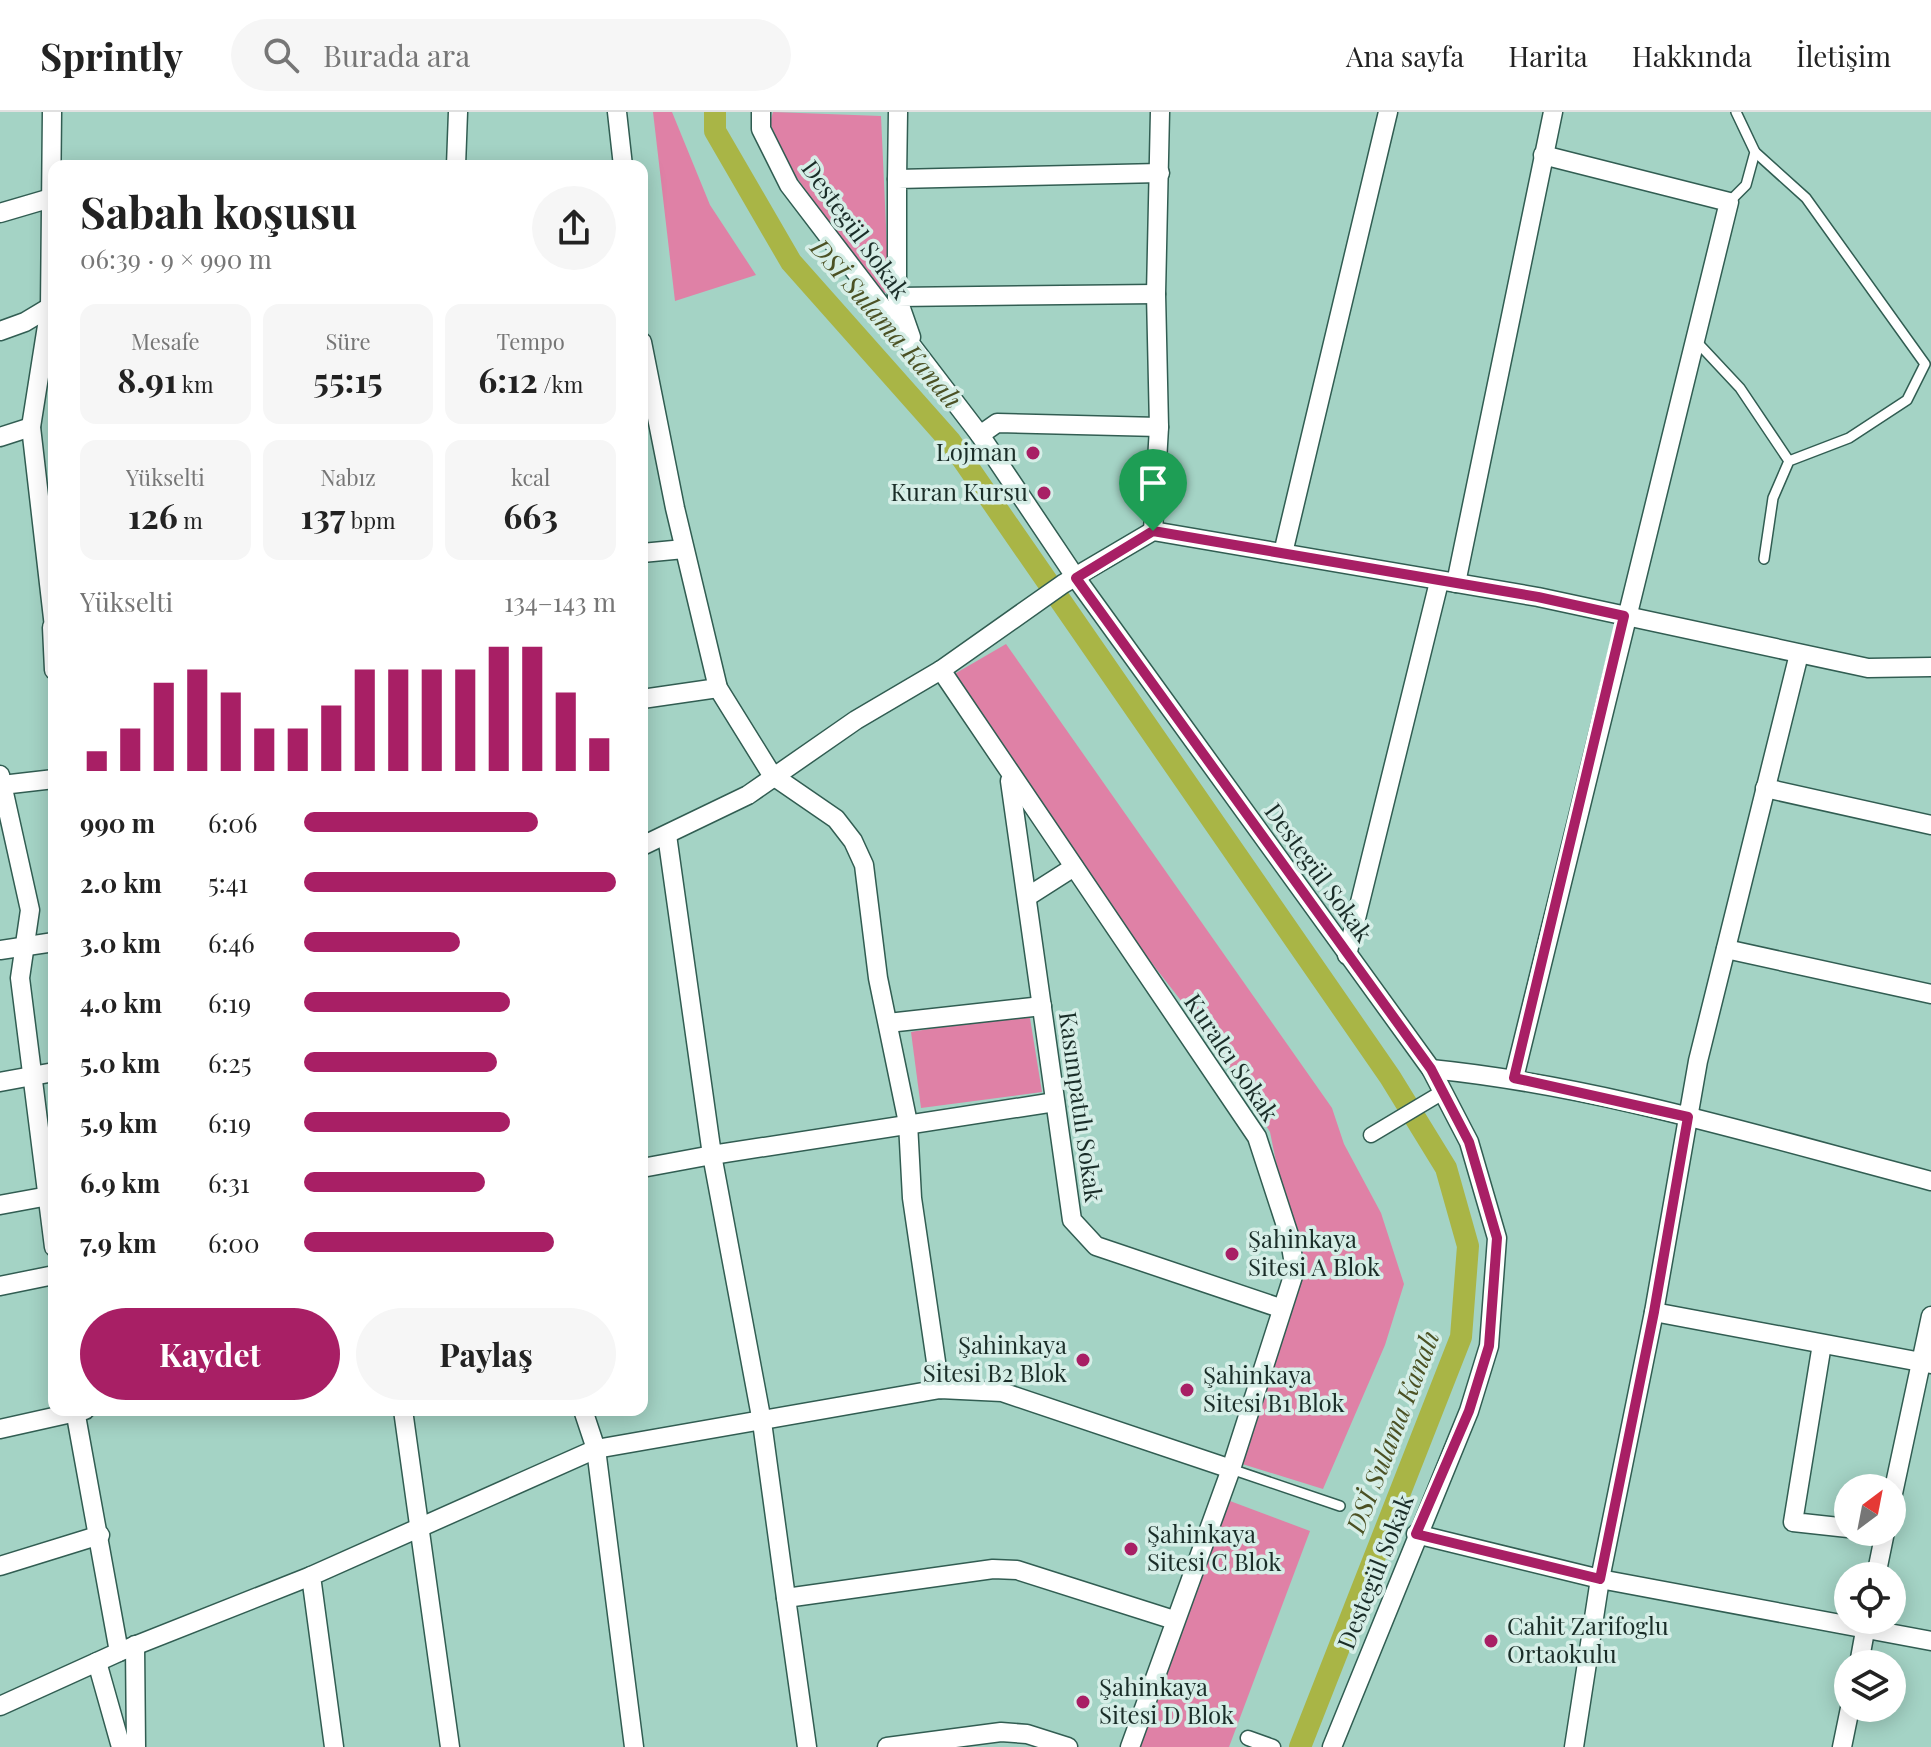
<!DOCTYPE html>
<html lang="tr">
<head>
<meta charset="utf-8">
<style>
	body { margin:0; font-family:"Playfair Display",serif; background:#f6f6f6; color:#222; height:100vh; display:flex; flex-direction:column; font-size:30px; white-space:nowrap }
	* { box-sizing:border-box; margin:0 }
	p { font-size:26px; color:#767676 }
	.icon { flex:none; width:44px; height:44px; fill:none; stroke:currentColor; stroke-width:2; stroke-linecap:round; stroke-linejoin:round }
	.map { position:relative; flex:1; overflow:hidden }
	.drawer { position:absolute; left:48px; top:48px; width:600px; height:1256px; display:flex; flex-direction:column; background:#fff; border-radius:16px; box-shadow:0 4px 20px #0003 }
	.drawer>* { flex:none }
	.needle { width:52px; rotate:32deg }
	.buttons { position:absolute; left:1834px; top:1362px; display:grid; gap:16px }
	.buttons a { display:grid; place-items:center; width:72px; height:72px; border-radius:50%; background:#fff; box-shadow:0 4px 20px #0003; font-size:40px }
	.pin { position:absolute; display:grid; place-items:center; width:68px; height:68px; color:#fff; margin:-82px -34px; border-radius:50% 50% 50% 0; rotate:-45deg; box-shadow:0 0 8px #0007 }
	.pin .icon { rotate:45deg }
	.round { display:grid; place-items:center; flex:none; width:84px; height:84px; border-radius:42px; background:#f6f6f6 }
	.summary { display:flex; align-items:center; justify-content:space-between; height:136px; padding:0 32px }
	h1 { font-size:44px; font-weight:700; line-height:60px }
	.metrics { display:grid; grid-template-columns:repeat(3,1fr); gap:12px; height:136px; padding:8px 32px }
	.metrics div { display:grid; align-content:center; border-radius:16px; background:#f6f6f6; text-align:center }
	.metrics b { font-size:34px; font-weight:700 }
	.metrics small { font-size:22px; font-weight:400 }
	.metrics p { font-size:22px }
	.chart { height:224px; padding:16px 32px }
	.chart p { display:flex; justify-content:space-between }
	.chart svg { width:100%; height:144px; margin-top:8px; stroke:#a81f65; stroke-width:6 }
	.primary-button { display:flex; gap:16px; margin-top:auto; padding:16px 32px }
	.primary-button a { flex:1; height:92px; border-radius:48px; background:#a81f65; color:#fff; font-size:32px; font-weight:700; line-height:92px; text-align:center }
	.primary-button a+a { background:#f6f6f6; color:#222 }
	ul { padding:0 32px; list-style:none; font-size:26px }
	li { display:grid; grid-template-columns:128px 96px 1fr; align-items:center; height:60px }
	li i { height:20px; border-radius:10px; background:#a81f65 }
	header { display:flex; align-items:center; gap:48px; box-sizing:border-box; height:112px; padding:0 40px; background:#fff; border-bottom:2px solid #e0e0e0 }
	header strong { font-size:38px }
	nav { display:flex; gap:44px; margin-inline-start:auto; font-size:28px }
	.search { width:560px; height:72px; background:#f6f6f6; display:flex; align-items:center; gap:20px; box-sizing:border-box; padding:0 28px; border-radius:44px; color:#767676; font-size:30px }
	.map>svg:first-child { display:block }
	.green { fill:#df81a6 }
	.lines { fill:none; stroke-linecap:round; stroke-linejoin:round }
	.canal { stroke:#a9b546; stroke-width:22 }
	.service-casing { stroke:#315d52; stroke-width:12 }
	.pedestrian-casing { stroke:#315d52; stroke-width:17 }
	.minor-casing { stroke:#315d52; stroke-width:21 }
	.service { stroke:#fff; stroke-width:9 }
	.pedestrian { stroke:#fff; stroke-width:14 }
	.minor { stroke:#fff; stroke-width:18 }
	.route-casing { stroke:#fff; stroke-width:16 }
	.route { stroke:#a81f65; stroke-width:10 }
	.poi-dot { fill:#a81f65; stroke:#d6eee7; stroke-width:3 }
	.labels { text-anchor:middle; stroke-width:7; stroke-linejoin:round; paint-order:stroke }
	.street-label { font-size:24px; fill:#1a2d28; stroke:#d6eee7 }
	.poi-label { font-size:24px; fill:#1a2d28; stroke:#d6eee7; text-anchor:start }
	.water-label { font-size:26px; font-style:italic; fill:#4b5124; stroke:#d6eee7 }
</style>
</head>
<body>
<header>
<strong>Sprintly</strong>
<div class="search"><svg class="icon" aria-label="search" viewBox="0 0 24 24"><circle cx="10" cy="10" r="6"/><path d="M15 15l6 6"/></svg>Burada ara</div>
<nav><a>Ana sayfa</a><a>Harita</a><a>Hakkında</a><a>İletişim</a></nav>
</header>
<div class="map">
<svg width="1931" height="1635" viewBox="0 0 1931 1635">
	<rect width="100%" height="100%" fill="#a4d3c5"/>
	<!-- green -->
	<g class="green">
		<polygon points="653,0 672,0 710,93 756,163 675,189"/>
		<polygon points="773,0 881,4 889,181 877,180 788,53 770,11"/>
		<polygon points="1006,532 1332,996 1344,1032 1381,1101 1404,1172 1385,1233 1323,1377 1239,1351 1300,1168 1270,1020 1214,931 1112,800 951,564"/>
		<polygon points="1029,900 1042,980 921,996 911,920"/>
		<polygon points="1222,1386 1310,1419 1229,1635 1135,1635"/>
	</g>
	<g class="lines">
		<!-- canal -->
		<polyline class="canal" points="715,0 715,19 791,150 950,329 1390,965 1446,1056 1468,1134 1461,1225 1300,1635"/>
		<defs>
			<g id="service">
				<polyline points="1755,40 1806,86 1925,252 1907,288 1849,326 1789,349 1773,386 1764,447"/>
				<polyline points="1729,90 1746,73 1755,40 1736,0"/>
				<polyline points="1696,229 1740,276 1789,349"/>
				<polyline points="1231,1357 1340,1394"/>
			</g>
			<g id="pedestrian">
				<polyline points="1371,1023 1443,980"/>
				<polyline points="1248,1626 1273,1635"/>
			</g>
			<g id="minor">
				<polyline points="52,0 50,195 31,315 54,515"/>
				<polyline points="617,0 623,54"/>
				<polyline points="761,0 761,17 789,73 980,323 1076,466 1431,957 1469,1030 1497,1126 1489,1234 1469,1299 1332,1635"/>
				<polyline points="456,54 458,0"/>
				<polyline points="897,67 898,0"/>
				<polyline points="0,101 51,86"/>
				<polyline points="897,185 897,67 1160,61"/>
				<polyline points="0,219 25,210 50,195"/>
				<polyline points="911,225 897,185 1156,182"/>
				<polyline points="642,230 675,396 718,576 772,663 836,707 853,729 864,753 878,866 908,1011 912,1086 940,1277"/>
				<polyline points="980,323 997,311 1159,315"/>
				<polyline points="0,325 31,315"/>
				<polyline points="1153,419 1159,315 1156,182 1160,0"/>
				<polyline points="642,441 684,437"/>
				<polyline points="1283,441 1388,0"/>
				<polyline points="1456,471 1553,0"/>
				<polyline points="52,515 54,558"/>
				<polyline points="941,558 1257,1025 1289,1123 1295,1158 1231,1357 1130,1635"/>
				<polyline points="642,587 718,576"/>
				<polyline points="0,663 30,798 20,866 54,1135"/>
				<polyline points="1010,669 1072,1108 1096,1134 1280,1196"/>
				<polyline points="2,673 54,667"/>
				<polyline points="1765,676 1931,713"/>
				<polyline points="667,723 712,1043 1055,990"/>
				<polyline points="642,734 748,683 856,608 941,558 1063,472 1153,419 1538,485 1868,556 1931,555"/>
				<polyline points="1027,785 1074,755"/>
				<polyline points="1726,837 1931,882"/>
				<polyline points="0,838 54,830"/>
				<polyline points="1347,843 1439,470"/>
				<polyline points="888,911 1042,894"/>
				<path d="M1431 957C1601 974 1766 1026 1931 1069"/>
				<polyline points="1514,966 1729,90 1543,43"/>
				<polyline points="0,970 54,960"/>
				<polyline points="642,1056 712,1043 762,1310 786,1486"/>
				<polyline points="0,1093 54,1083"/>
				<polyline points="0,1174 54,1163"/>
				<polyline points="1654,1200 1931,1252"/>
				<polyline points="1822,1232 1793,1410 1848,1416"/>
				<polyline points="75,1298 119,1540"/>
				<polyline points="403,1298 450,1635"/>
				<polyline points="583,1298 596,1337 634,1635"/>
				<polyline points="0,1317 85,1298"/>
				<polyline points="1892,1386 1931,1204"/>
				<polyline points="1416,1422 1600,1467 1654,1200 1698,949 1799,542"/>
				<polyline points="0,1454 100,1423"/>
				<polyline points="1876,1464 1885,1420"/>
				<polyline points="135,1533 136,1635"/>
				<polyline points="97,1550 121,1635"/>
				<polyline points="1859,1552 1867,1508"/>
				<polyline points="0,1594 119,1540 311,1464"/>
				<polyline points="334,1635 311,1464 596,1337 940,1277 1002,1280 1231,1357"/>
				<polyline points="807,1635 786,1486 993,1457 1017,1458 1174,1508"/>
				<polyline points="887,1635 1001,1620 1027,1622 1068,1635"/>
				<polyline points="1574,1635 1600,1467 1931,1529"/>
				<polyline points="1842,1635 1850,1596"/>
			</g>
		</defs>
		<!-- service casing -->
		<use href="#service" class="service-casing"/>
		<!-- pedestrian casing -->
		<use href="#pedestrian" class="pedestrian-casing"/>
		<!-- minor casing -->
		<use href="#minor" class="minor-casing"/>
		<!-- service -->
		<use href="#service" class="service"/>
		<!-- pedestrian -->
		<use href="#pedestrian" class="pedestrian"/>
		<!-- minor -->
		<use href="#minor" class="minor"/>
	</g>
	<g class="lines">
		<defs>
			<polygon id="route" points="1153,419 1538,485 1624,504 1514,966 1688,1005 1654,1200 1600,1467 1416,1422 1469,1299 1489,1234 1497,1126 1469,1030 1431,957 1076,466"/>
		</defs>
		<!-- route casing -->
		<use href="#route" class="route-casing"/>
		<!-- route -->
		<use href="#route" class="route"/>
	</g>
	<!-- markers -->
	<g class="poi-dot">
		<circle cx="1033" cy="341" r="8"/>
		<circle cx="1044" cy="381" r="8"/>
		<circle cx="1232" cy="1142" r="8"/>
		<circle cx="1083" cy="1248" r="8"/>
		<circle cx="1187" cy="1278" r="8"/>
		<circle cx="1131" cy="1437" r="8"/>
		<circle cx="1491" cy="1529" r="8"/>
		<circle cx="1083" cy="1590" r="8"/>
	</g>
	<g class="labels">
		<!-- street labels -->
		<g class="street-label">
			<text transform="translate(855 118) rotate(54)" y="8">Destegül Sokak</text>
			<text transform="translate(1318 761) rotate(54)" y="8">Destegül Sokak</text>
			<text transform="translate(1231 946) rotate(56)" y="8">Kuralcı Sokak</text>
			<text transform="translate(1080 995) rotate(82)" y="8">Kasımpatılı Sokak</text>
			<text transform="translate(1376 1460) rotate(-68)" y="8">Destegül Sokak</text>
		</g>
		<!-- poi labels -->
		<g class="poi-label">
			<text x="1017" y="349" text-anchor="end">Lojman</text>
			<text x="1028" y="389" text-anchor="end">Kuran Kursu</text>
			<text x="1248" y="1136">Şahinkaya<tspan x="1248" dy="28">Sitesi A Blok</tspan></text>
			<text x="1067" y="1242" text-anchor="end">Şahinkaya<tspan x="1067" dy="28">Sitesi B2 Blok</tspan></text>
			<text x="1203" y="1272">Şahinkaya<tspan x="1203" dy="28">Sitesi B1 Blok</tspan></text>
			<text x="1147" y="1431">Şahinkaya<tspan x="1147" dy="28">Sitesi C Blok</tspan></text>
			<text x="1507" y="1523">Cahit Zarifoglu<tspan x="1507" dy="28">Ortaokulu</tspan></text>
			<text x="1099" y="1584">Şahinkaya<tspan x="1099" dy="28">Sitesi D Blok</tspan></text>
		</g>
		<!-- water labels -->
		<g class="water-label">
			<text transform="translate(886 212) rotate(49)" y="9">DSİ Sulama Kanalı</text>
			<text transform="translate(1393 1320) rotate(-69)" y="9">DSİ Sulama Kanalı</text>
		</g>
	</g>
</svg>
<div class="buttons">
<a><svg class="needle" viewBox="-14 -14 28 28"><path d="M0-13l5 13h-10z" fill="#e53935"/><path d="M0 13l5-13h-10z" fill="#767676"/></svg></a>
<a><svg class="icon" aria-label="locate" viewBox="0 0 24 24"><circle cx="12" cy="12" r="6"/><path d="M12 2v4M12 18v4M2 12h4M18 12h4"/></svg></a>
<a><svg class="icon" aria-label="layers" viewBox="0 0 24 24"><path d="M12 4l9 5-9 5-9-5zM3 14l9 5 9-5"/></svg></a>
</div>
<div class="pin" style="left:1153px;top:419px;background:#1e9e55"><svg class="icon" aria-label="arrive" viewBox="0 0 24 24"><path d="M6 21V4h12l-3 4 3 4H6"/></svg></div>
<section class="drawer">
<div class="summary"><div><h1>Sabah koşusu</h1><p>06:39 · 9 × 990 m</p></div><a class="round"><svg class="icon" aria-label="share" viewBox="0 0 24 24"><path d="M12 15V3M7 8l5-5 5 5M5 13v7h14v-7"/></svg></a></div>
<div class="metrics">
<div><p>Mesafe</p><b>8.91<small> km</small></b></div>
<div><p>Süre</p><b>55:15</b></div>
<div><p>Tempo</p><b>6:12<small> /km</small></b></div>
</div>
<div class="metrics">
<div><p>Yükselti</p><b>126<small> m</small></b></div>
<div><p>Nabız</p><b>137<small> bpm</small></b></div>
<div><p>kcal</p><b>663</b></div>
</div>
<div class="chart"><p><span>Yükselti</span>134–143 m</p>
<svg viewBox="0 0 160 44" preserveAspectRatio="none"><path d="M5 44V38M15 44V31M25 44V17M35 44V13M45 44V20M55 44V31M65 44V31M75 44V24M85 44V13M95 44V13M105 44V13M115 44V13M125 44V6M135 44V6M145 44V20M155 44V34"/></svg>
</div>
<ul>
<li><b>990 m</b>6:06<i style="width:75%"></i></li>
<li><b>2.0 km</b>5:41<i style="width:100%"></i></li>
<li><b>3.0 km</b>6:46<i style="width:50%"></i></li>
<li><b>4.0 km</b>6:19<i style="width:66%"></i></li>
<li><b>5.0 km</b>6:25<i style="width:62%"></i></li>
<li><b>5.9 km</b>6:19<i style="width:66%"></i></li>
<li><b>6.9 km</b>6:31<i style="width:58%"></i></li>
<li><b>7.9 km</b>6:00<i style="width:80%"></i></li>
</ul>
<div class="primary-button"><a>Kaydet</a><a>Paylaş</a></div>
</section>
</div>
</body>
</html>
